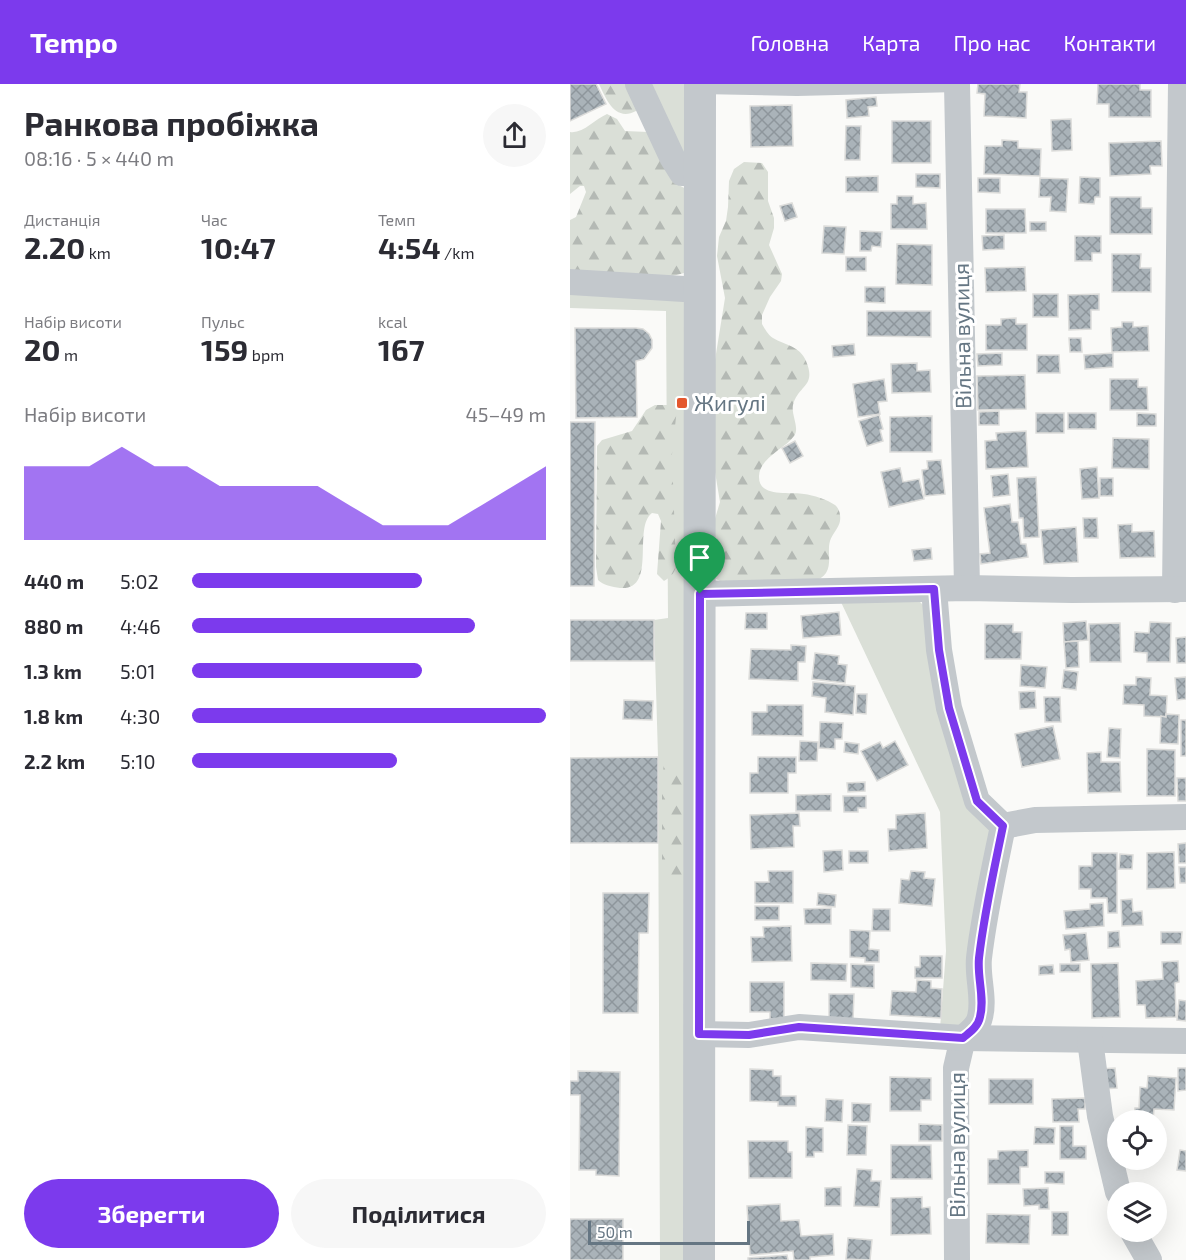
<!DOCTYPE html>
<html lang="uk">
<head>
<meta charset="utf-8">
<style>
	body { margin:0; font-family:"Exo 2",sans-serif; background:#f7f7f7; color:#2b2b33; height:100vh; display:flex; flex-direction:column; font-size:22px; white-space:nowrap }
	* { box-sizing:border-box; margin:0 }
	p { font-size:20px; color:#7c7c81 }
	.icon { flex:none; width:33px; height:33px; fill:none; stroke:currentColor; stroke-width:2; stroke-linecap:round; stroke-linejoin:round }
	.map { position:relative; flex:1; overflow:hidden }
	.sheet { display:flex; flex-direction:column; background:#fff; width:570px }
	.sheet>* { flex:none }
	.controls { position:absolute; left:537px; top:1026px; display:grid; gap:12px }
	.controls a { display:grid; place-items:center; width:60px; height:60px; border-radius:50%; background:#fff; box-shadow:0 6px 24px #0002; font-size:30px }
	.scale { position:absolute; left:18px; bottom:15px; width:162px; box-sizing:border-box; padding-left:6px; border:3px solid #657683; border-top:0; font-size:16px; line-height:21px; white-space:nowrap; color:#657683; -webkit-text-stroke:4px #fff; paint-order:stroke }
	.pin { position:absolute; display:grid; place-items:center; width:51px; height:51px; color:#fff; margin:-62px -26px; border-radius:50% 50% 50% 0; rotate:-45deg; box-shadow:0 0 6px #0007 }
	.pin .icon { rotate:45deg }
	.round { display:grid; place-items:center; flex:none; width:63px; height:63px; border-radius:32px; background:#f7f7f7 }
	.headline { display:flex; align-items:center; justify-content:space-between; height:102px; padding:0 24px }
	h1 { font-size:33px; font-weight:700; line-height:45px }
	.metrics { display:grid; grid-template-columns:repeat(3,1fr); gap:9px; height:102px; padding:6px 24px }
	.metrics div { display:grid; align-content:center }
	.metrics b { font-size:30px; font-weight:700 }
	.metrics small { font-size:16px; font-weight:400 }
	.metrics p { font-size:16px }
	.chart { height:168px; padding:12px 24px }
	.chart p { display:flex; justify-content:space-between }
	.chart svg { width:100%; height:108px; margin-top:6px; fill:#7c3aed; opacity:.7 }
	.action { display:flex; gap:12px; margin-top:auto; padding:12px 24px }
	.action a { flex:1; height:69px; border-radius:36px; background:#7c3aed; color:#fff; font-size:24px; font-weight:700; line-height:69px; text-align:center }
	.action a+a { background:#f7f7f7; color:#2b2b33 }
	ul { padding:0 24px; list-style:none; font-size:20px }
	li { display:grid; grid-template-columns:96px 72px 1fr; align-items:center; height:45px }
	li i { height:15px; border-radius:8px; background:#7c3aed }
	header { display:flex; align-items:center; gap:36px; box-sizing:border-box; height:84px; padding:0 30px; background:#7c3aed; color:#fff }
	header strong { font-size:28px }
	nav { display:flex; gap:33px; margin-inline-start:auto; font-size:21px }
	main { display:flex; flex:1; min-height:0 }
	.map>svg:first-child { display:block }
	.green { fill:#dadfd7 }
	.forest { fill:url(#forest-firs) }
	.building { fill:url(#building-cross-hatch); stroke:#dcdcda; stroke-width:1.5 }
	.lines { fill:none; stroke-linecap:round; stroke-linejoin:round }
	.service { stroke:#c3c8cc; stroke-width:12 }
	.minor { stroke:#c3c8cc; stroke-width:26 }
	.tertiary { stroke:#c3c8cc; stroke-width:32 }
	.route-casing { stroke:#fff; stroke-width:12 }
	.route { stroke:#7c3aed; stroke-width:8 }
	.poi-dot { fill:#e4572e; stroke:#fff; stroke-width:2 }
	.labels { text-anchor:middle; stroke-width:6; stroke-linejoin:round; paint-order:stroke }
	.street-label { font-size:22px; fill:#657683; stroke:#fff }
	.poi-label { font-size:22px; fill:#657683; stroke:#fff; text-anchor:start }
</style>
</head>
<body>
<header>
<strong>Tempo</strong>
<nav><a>Головна</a><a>Карта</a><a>Про нас</a><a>Контакти</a></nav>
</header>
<main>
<section class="sheet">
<div class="headline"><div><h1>Ранкова пробіжка</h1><p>08:16 · 5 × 440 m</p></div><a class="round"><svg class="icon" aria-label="share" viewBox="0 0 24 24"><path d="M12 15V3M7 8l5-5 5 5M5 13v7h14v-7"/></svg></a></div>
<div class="metrics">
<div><p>Дистанція</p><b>2.20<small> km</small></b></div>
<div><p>Час</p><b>10:47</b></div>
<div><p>Темп</p><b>4:54<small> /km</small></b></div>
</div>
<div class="metrics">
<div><p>Набір висоти</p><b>20<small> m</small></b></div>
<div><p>Пульс</p><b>159<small> bpm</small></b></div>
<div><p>kcal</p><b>167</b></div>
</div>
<div class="chart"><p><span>Набір висоти</span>45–49 m</p>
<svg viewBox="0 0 160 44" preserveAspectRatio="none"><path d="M0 44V14L10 14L20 14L30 6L40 14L50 14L60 22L70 22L80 22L90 22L100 30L110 38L120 38L130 38L140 30L150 22L160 14V44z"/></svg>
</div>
<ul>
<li><b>440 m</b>5:02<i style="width:65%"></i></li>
<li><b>880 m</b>4:46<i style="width:80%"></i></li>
<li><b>1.3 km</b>5:01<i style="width:65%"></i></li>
<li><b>1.8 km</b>4:30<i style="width:100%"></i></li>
<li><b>2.2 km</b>5:10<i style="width:58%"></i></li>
</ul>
<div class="action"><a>Зберегти</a><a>Поділитися</a></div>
</section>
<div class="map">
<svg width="616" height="1176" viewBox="0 0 616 1176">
	<defs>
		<pattern id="forest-firs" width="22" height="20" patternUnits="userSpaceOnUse" patternTransform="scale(1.5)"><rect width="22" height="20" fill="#dadfd7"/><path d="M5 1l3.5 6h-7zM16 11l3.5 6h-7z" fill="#b4b9b4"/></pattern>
		<pattern id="building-cross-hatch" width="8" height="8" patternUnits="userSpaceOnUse" patternTransform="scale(1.5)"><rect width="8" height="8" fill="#aab3b9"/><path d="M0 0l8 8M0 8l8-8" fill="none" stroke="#8e969c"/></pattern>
	</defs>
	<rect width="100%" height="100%" fill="#fafaf8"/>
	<!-- green -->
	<g class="green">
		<polygon points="74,0 122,0 119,77"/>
		<polygon points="0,207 102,211 116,218 120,1176 90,1176 88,673 84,536 98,534 96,227 0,224"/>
		<polygon points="270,516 349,517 357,525 424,745 407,920 392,944 370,945 376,867 370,728"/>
	</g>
	<!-- forest -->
	<g class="forest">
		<path d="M29 0H58L67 23 66 27C45 38 36 15 29 0Z"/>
		<path d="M37 30 47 35 55 47 78 48 105 99 116 105 117 183 114 189 99 193 0 187V136L6 133 16 108 14 102H10L0 110V48C13 50 25 35 37 30Z"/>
		<path d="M174 78 192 79 198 88V117L204 134V144L199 161 212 190 211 197 200 213 192 231V240C195 245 198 251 203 254 215 261 230 262 236 277 247 303 228 301 223 321 221 331 230 344 224 352 215 365 190 373 189 392 188 415 222 407 234 410 243 411 258 416 265 421 269 424 271 431 270 437 269 444 262 450 260 457 257 467 262 479 256 489 248 500 235 498 223 498 200 499 177 499 154 499L142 493 144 438 150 418 143 376 145 276 155 214 147 172 149 153 156 137 158 123 159 97 164 85Z"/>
		<path d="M85 321H103L107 324 102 370 106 482C104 490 101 493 94 497L87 490 91 437 88 430 82 429C62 444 88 507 50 504 42 503 33 501 28 496L26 483 27 362 32 356 62 347 76 326Z"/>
		<polygon points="100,671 109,677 115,701 115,793 101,795 92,789 92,694 95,673"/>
	</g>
	<!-- building -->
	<g class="building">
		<polygon points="0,0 26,0 36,20 0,37"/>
		<polygon points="408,0 450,0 449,8 457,8 456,34 414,32 415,10 407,9"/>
		<polygon points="528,0 570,0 570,6 581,6 581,33 539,33 539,20 527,20"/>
		<polygon points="306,13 307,22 298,23 299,32 277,34 276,16"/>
		<polygon points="222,21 223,62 181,63 180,22"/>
		<polygon points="501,35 502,66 482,67 481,36"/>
		<rect x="322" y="37" width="39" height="42"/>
		<polygon points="276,42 291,42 290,76 275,76"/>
		<polygon points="432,56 448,57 448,64 471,65 470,92 414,90 415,62 432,62"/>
		<polygon points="591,57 592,82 580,82 581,90 540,92 539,59"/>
		<polygon points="346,90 370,90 370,104 346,103"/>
		<polygon points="308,92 308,108 276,108 276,93"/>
		<polygon points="510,93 530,94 530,113 525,113 524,120 509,119"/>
		<polygon points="408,94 430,94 430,109 408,108"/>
		<polygon points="470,94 498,95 496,128 480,127 481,113 469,113"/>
		<polygon points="327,112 343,112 343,120 356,119 357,145 321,145 321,120 327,120"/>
		<polygon points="540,113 571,113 571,124 582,124 582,150 540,150"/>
		<polygon points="222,119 227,133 215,137 210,122"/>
		<polygon points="416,125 455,125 456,149 416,149"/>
		<rect x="460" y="138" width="16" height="9"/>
		<polygon points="254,142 276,143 274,170 252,169"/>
		<polygon points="290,147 312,148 311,163 302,162 301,167 290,167"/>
		<polygon points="434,151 434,165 413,166 412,152"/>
		<polygon points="505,152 531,152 531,169 522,169 522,177 505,177"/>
		<polygon points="327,160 362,161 362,201 326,200"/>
		<polygon points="542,170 571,170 570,184 581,184 581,208 542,208"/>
		<rect x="276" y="173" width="20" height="14"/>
		<polygon points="455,183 456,207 416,208 415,184"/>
		<polygon points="295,203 315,203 315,219 295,218"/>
		<rect x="463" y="210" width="25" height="23"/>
		<polygon points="529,210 529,226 521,226 521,245 499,246 498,211"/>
		<polygon points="297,227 361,227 361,253 297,252"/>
		<polygon points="446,234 446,240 457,240 457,266 416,266 416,241 431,241 431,235"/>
		<polygon points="552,238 563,238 563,243 578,242 579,267 542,268 541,244 552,243"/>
		<polygon points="5,244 66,244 73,245 79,250 82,256 82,264 74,275 66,277 67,333 6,334"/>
		<polygon points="499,254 511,254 512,268 500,268"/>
		<polygon points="284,260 285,271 263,273 262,262"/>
		<polygon points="432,269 432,281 408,282 407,270"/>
		<polygon points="543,269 543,283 515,285 514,271"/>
		<polygon points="467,271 489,271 490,289 467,289"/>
		<polygon points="347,279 347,287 360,286 361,308 322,309 321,280"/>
		<polygon points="455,291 456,325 408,326 407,292"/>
		<polygon points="314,295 317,317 308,318 310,330 288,333 283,300"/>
		<polygon points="540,295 568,295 568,303 577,303 578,326 540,326"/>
		<polygon points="429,327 429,341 409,341 409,328"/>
		<rect x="466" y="329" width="28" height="20"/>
		<rect x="498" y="329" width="28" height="16"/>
		<polygon points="567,329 586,330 586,342 567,342"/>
		<polygon points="309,331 313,345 310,346 313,357 297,362 289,337"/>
		<polygon points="362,332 362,368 320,368 320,333"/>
		<polygon points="0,338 25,338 24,502 0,502"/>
		<polygon points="456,347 458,383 416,385 415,357 427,356 426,349"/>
		<polygon points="543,354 579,355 579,385 542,384"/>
		<polygon points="225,357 233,372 220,379 212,364"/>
		<polygon points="371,376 375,410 355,412 352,386 358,385 357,377"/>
		<polygon points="527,383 529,414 512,415 510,385"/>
		<polygon points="330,384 333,398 349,395 354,415 319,423 311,388"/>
		<polygon points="438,390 440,411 423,413 421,392"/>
		<polygon points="466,393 469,453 454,454 453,434 449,434 447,394"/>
		<rect x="530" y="394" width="13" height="18"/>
		<polygon points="440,420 442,438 448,438 451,460 456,460 458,473 411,480 410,470 420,469 414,424"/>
		<polygon points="513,434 527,434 528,454 514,454"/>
		<polygon points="562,440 562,448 584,447 585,473 550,474 548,441"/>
		<polygon points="506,443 508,478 474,480 471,446"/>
		<polygon points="361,464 362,475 344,477 342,466"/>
		<polygon points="269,528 271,551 233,554 231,532"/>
		<polygon points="176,529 197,529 197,545 175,545"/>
		<rect x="0" y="536" width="84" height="41"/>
		<polygon points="516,537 518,556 494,558 493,539"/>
		<polygon points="580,538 601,539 600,578 577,578 577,569 564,568 565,548 579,549"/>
		<polygon points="550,539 551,578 520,578 519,540"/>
		<polygon points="415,540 443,540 443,548 452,548 451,575 415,575"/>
		<polygon points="616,553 616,579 607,579 606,554"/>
		<polygon points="508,557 509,583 496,584 494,558"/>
		<polygon points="221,561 236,562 235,578 228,578 228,597 179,595 181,565 221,566"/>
		<polygon points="245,569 269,572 268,580 277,581 275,599 242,595"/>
		<polygon points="451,581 477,583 475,604 450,602"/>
		<polygon points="494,586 508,588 506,606 492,604"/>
		<polygon points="566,593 581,594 580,611 597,612 596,633 574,632 574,621 553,620 554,601 566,601"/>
		<polygon points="616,593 616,615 607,616 605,594"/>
		<polygon points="243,598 285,602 283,631 255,628 256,614 242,612"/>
		<polygon points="465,607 466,624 450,625 449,608"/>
		<polygon points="287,610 297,610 296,630 286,629"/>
		<polygon points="474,613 490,613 491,638 475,638"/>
		<polygon points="54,616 83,617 82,636 53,635"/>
		<polygon points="197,621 233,621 233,652 182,651 182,628 197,628"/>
		<polygon points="596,630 609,631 608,660 590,659 591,632 596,633"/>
		<rect x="611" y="636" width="5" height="36"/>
		<polygon points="250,638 273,639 272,655 265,655 265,665 249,664"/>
		<polygon points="483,642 490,675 452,683 445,650"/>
		<polygon points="539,644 551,645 550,674 537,673"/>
		<polygon points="230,657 248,658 247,677 229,677"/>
		<polygon points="325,657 338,681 307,697 291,667 310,658 313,664"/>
		<polygon points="275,658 289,660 288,670 274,668"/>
		<polygon points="577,665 605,666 605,712 577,712"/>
		<polygon points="531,668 531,678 550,678 551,708 518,709 517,669"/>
		<polygon points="88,673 88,759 0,759 0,674"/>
		<polygon points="188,673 226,673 226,689 218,689 218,709 180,709 180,689 188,689"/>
		<polygon points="607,694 616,694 616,717 608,717"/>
		<polygon points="295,698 295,707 278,708 277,699"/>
		<polygon points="261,710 261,727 226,727 226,711"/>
		<polygon points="273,712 296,712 296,724 288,724 288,728 274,728"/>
		<polygon points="229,729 230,742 223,742 224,763 181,765 180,731"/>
		<polygon points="355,729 357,764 319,767 318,745 326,745 326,731"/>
		<polygon points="616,759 616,779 609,779 608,760"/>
		<polygon points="272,766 273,786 254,788 253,767"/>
		<rect x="279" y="767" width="19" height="12"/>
		<polygon points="604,768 605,804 577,805 577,769"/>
		<polygon points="522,769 547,769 547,829 538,829 537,814 521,814 521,805 509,805 509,782 522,782"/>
		<polygon points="550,770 563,771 562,785 549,785"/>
		<polygon points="609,783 616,783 616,799 610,799"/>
		<polygon points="198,787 223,787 223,819 185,819 185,798 199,798"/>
		<polygon points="341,787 355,788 354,794 365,795 362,822 329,819 331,795 339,796"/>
		<polygon points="33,809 79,809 78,849 69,849 68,929 33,929"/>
		<polygon points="248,809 266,811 265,823 247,821"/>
		<polygon points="562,815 563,828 572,827 573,841 552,842 551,816"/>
		<polygon points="533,819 534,842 496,845 494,827 520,825 520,820"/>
		<rect x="185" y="822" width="24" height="14"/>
		<polygon points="261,824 261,840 235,840 234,825"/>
		<polygon points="303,825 320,825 320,847 302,847"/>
		<polygon points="221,842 222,877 182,878 181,853 194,853 193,843"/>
		<polygon points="280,846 300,847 299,865 309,866 309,878 295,878 295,874 280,873"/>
		<polygon points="549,847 550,863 538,864 538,848"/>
		<polygon points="591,848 612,848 611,860 591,860"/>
		<polygon points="516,849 519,876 501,878 500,865 495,866 493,851"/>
		<polygon points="350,872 372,872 372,894 345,894 345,883 350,883"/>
		<polygon points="608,877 609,898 605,899 606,933 576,934 575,921 567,921 566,897 593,895 592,878"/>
		<polygon points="241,879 277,880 276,897 241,896"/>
		<polygon points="548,879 550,933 522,934 521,880"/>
		<polygon points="281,880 304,881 304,904 281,903"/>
		<rect x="490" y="880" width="20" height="8"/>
		<polygon points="483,881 484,890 469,891 469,882"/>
		<polygon points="347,896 361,897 361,904 372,905 371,934 320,931 322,907 346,908"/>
		<polygon points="180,898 214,898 214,935 200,935 200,928 180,928"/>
		<polygon points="259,910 284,910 283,936 259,936"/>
		<polygon points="609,916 616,917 616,937 607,936"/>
		<polygon points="545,984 547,1004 531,1005 529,985"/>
		<polygon points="608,984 616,984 616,1006 608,1007"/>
		<polygon points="180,985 203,986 203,992 211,992 211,1012 226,1012 226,1022 208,1022 208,1018 180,1017"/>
		<polygon points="8,987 50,988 49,1092 26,1091 26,1086 9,1086 10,1011 0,1011 0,997 8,997"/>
		<polygon points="578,992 606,994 604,1026 584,1025 583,1036 564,1036 565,1024 569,1024 570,1003 577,1004"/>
		<polygon points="320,993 361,994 361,1016 351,1016 351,1027 320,1027"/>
		<rect x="419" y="995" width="44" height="25"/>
		<polygon points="515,1014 515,1025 508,1025 509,1038 483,1038 482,1015"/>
		<polygon points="256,1015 273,1016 272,1038 255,1037"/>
		<polygon points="282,1019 301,1020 300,1038 282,1038"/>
		<polygon points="349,1040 372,1041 372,1057 349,1057"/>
		<polygon points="278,1041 297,1042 296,1071 277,1071"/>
		<polygon points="490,1042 503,1042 503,1062 516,1062 516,1075 490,1075"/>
		<polygon points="236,1043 253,1044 253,1068 244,1068 244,1073 236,1073"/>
		<polygon points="465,1043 485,1044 484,1060 464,1060"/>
		<polygon points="178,1057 218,1057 218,1068 222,1068 222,1094 179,1094"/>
		<polygon points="321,1061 361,1061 362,1095 321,1095"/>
		<polygon points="458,1066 458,1083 450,1083 450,1100 418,1100 418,1075 428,1075 428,1067"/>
		<polygon points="610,1066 616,1067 616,1087 607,1086"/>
		<polygon points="287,1085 302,1086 301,1097 311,1097 309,1123 284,1122"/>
		<polygon points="475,1088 494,1088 494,1100 475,1099"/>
		<polygon points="271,1103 271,1122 255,1122 255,1104"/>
		<polygon points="478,1104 479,1125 469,1125 469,1121 454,1122 453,1105"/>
		<polygon points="352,1113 352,1124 360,1123 361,1150 321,1151 321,1114"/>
		<polygon points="210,1120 211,1137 229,1136 231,1152 263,1150 264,1171 240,1173 240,1176 224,1176 223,1167 180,1171 177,1122"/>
		<rect x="482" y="1128" width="16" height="23"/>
		<polygon points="417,1130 460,1131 459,1160 416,1159"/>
		<rect x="0" y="1135" width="53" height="41"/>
		<polygon points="278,1154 302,1156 300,1176 276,1175"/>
		<polygon points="217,1171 218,1176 178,1176 178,1174"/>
	</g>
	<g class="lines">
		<!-- service -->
		<polyline class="service" points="130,4 227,6 387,2"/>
		<!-- minor -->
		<g class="minor">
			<polyline points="68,0 102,73 112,89 131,89"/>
			<polyline points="387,0 397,504"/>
			<polyline points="0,198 130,206"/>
			<path d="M364 505 369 566 379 624 407 717 433 742C424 786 414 830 409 874 407 894 415 914 410 933 408 943 400 948 393 954L386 984 387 1176"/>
			<polyline points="605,506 611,0"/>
			<polyline points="130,510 397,504 502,506 616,505"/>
			<polyline points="433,742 465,736 616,733"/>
			<polyline points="129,950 179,951 229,943 393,954 616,957"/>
			<polyline points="520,956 530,1032 548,1108"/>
			<polyline points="563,1148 579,1176"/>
		</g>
		<!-- tertiary -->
		<polyline class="tertiary" points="129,1176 130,0"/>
	</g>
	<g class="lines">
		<defs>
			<path id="route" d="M364 505 369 566 379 624 407 717 433 742C424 786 414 830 409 874 407 894 415 914 410 933 408 943 400 948 393 954L229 943 179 951 129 950 130 510Z"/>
		</defs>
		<!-- route casing -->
		<use href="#route" class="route-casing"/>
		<!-- route -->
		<use href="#route" class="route"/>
	</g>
	<!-- markers -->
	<rect class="poi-dot" x="106" y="313" width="12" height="12" rx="3"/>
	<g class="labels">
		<!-- street labels -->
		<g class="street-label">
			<text transform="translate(392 252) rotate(-91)" y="8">Вільна вулиця</text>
			<text transform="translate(387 1061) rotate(-90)" y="8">Вільна вулиця</text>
		</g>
		<!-- poi labels -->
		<g class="poi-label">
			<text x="124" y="327">Жигулі</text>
		</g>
	</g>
</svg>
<div class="controls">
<a><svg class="icon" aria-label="locate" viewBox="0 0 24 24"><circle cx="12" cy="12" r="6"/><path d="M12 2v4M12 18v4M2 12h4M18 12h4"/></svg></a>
<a><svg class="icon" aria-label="layers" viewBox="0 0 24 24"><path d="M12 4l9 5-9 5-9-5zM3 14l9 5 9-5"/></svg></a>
</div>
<div class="scale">50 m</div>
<div class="pin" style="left:130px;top:510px;background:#1e9e55"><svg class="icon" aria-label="arrive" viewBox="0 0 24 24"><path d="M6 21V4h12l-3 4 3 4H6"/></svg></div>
</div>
</main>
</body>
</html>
